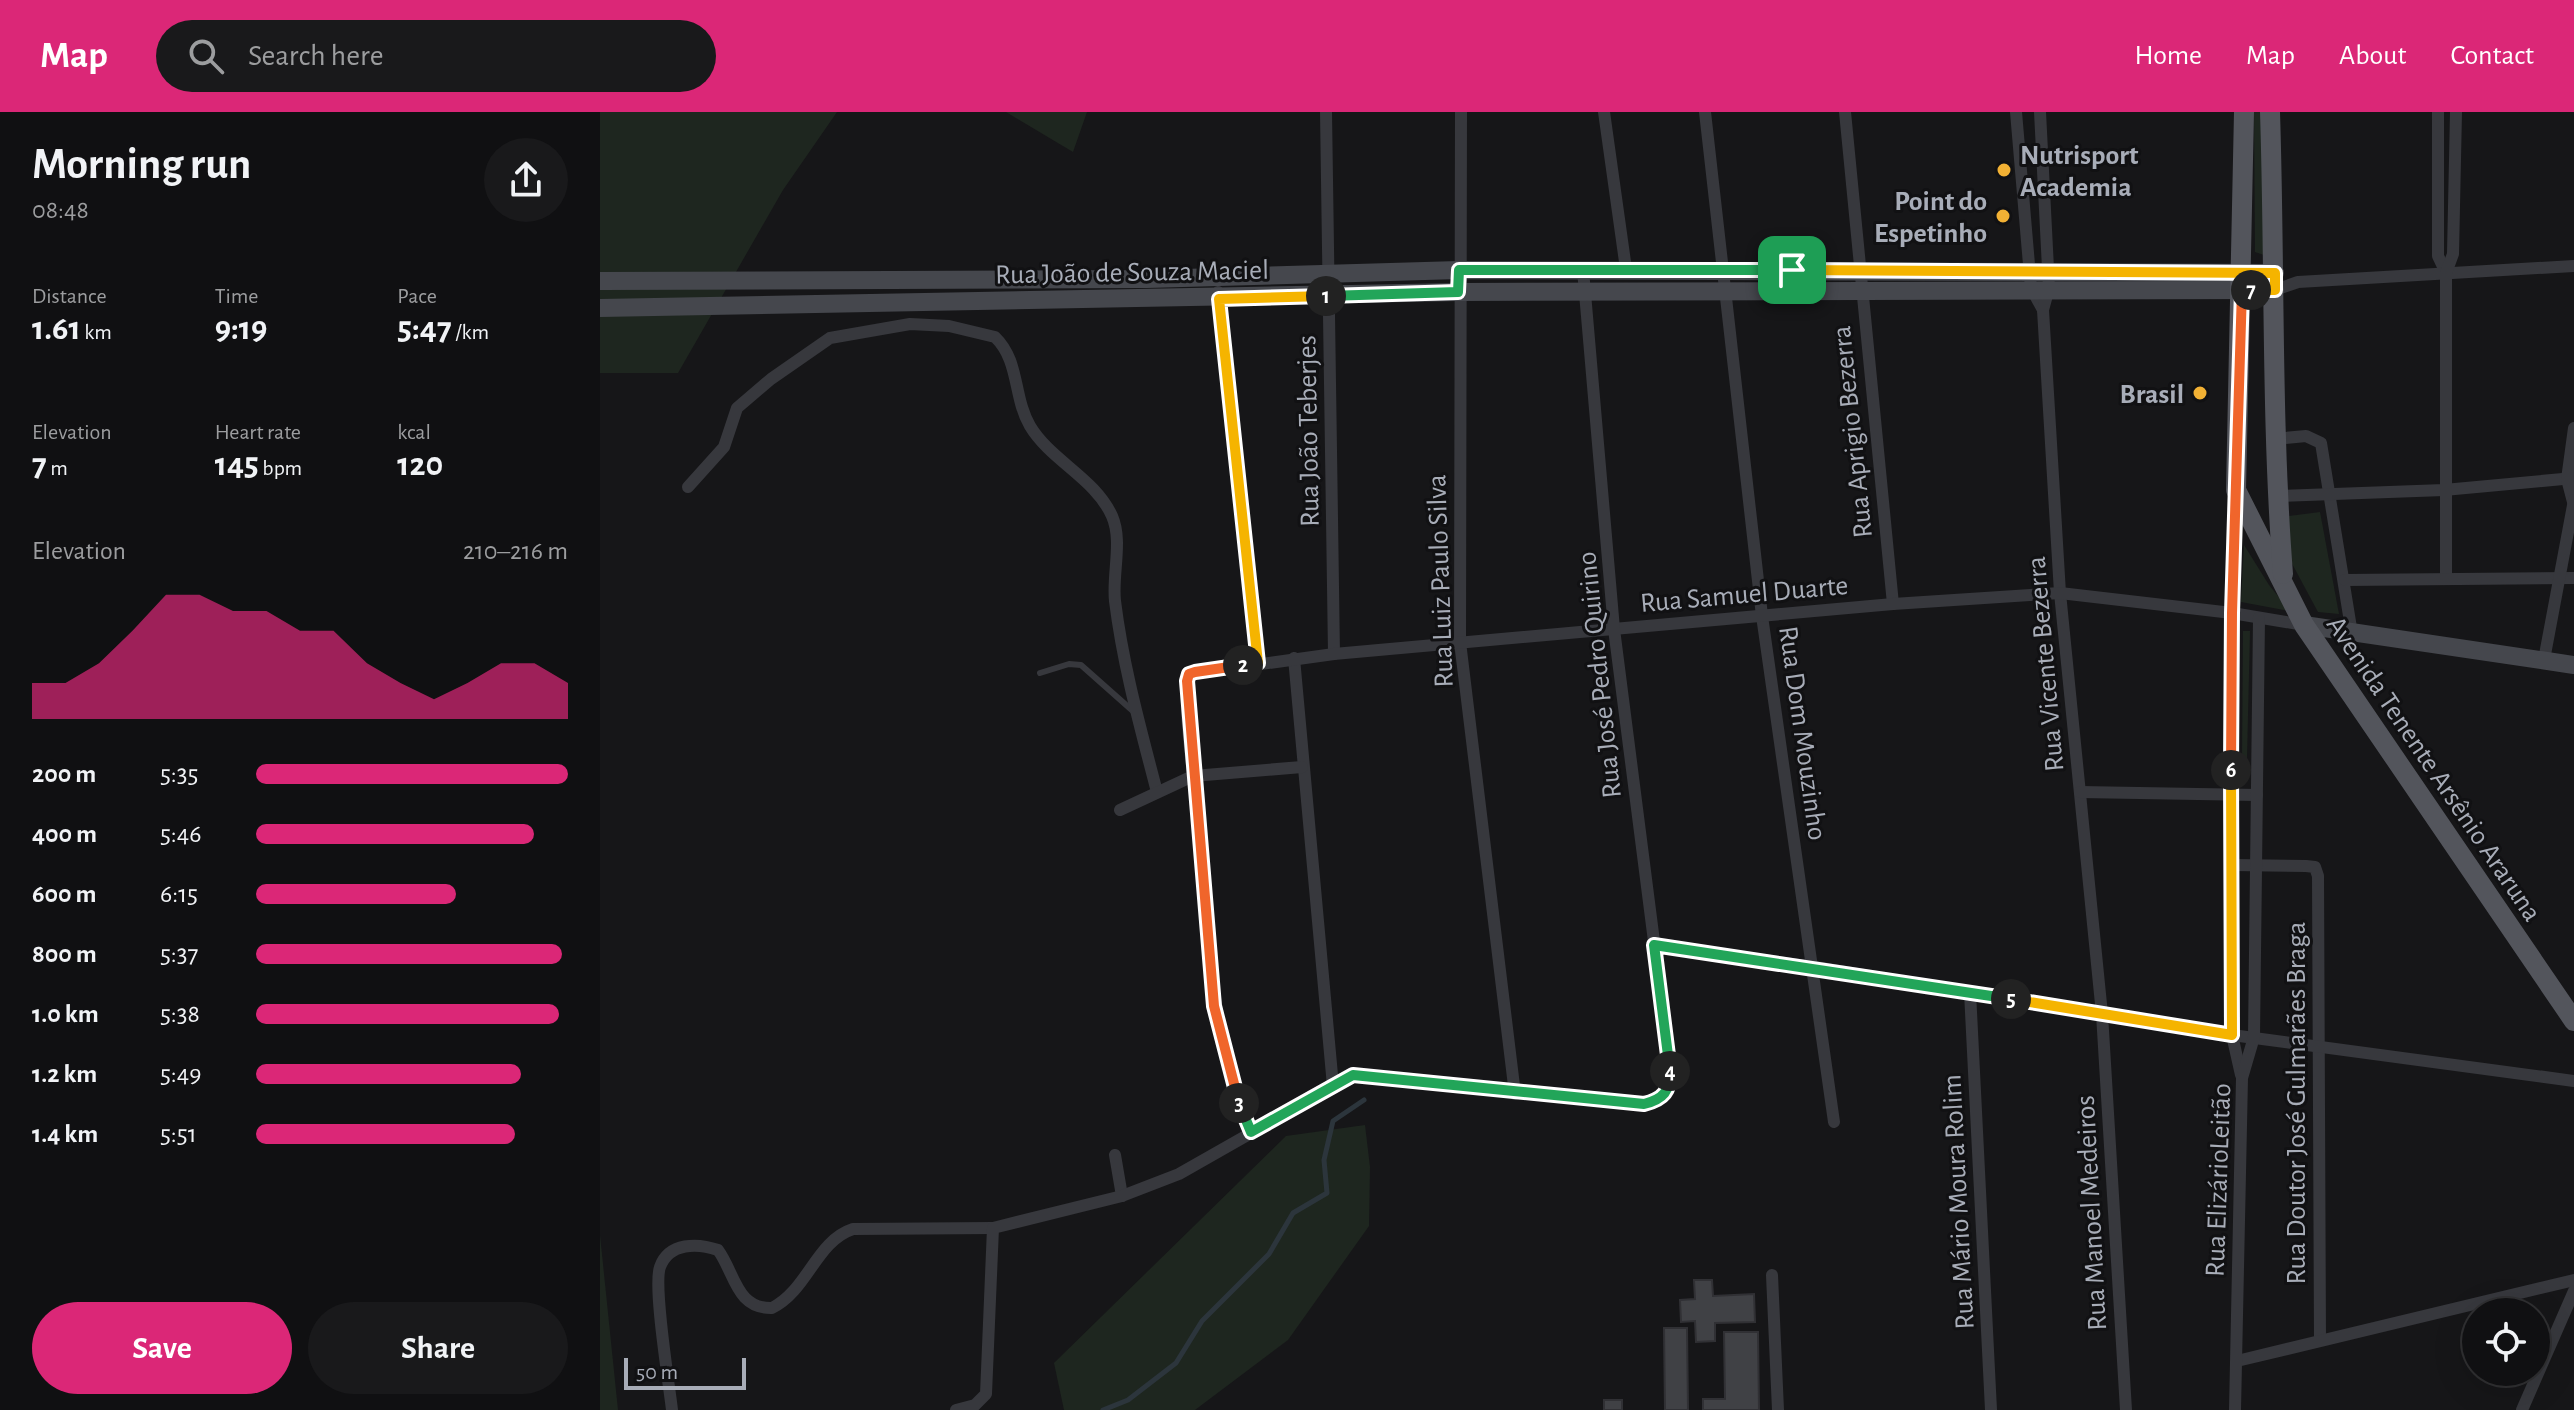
<!DOCTYPE html>
<html lang="en">
<head>
<meta charset="utf-8">
<style>
	body { margin:0; font-family:"Alegreya Sans",sans-serif; background:#19191b; color:#f1f3f6; height:100vh; display:flex; flex-direction:column; font-size:30px; white-space:nowrap }
	* { box-sizing:border-box; margin:0 }
	p { font-size:26px; color:#9c9d9f }
	.icon { flex:none; width:44px; height:44px; fill:none; stroke:currentColor; stroke-width:2; stroke-linecap:round; stroke-linejoin:round }
	.map { position:relative; flex:1; overflow:hidden }
	.side { display:flex; flex-direction:column; background:#101012; width:600px }
	.side>* { flex:none }
	.buttons { position:absolute; left:1862px; top:1186px; display:grid; gap:16px }
	.buttons a { display:grid; place-items:center; width:88px; height:88px; border-radius:50%; background:#101012; box-shadow:0 8px 32px #0002,0 0 0 2px #303032; font-size:40px }
	.scale { position:absolute; left:24px; bottom:20px; width:122px; box-sizing:border-box; padding-left:8px; border:4px solid #a8adb8; border-top:0; font-size:22px; line-height:28px; white-space:nowrap; color:#a8adb8; -webkit-text-stroke:6px #111113; paint-order:stroke }
	.pin { position:absolute; display:grid; place-items:center; width:68px; height:68px; color:#fff; margin:-34px; border-radius:16px; box-shadow:0 4px 12px #0006 }
	.km { position:absolute; width:40px; height:40px; margin:-20px; border-radius:50%; background:#222; color:#fff; font-size:22px; line-height:40px; text-align:center }
	.round { display:grid; place-items:center; flex:none; width:84px; height:84px; border-radius:42px; background:#19191b }
	.overview { display:flex; align-items:center; justify-content:space-between; height:136px; padding:0 32px }
	h1 { font-size:44px; font-weight:600; line-height:60px }
	.metrics { display:grid; grid-template-columns:repeat(3,1fr); gap:12px; height:136px; padding:8px 32px }
	.metrics div { display:grid; align-content:center }
	.metrics b { font-size:34px; font-weight:600 }
	.metrics small { font-size:22px; font-weight:400 }
	.metrics p { font-size:22px }
	.chart { height:224px; padding:16px 32px }
	.chart p { display:flex; justify-content:space-between }
	.chart svg { width:100%; height:144px; margin-top:8px; fill:#db2777; opacity:.7 }
	.action { display:flex; gap:16px; margin-top:auto; padding:16px 32px }
	.action a { flex:1; height:92px; border-radius:48px; background:#db2777; color:#fff; font-size:32px; font-weight:600; line-height:92px; text-align:center }
	.action a+a { background:#19191b; color:#f1f3f6 }
	ul { padding:0 32px; list-style:none; font-size:26px }
	li { display:grid; grid-template-columns:128px 96px 1fr; align-items:center; height:60px }
	li i { height:20px; border-radius:10px; background:#db2777 }
	header { display:flex; align-items:center; gap:48px; box-sizing:border-box; height:112px; padding:0 40px; background:#db2777; color:#fff }
	header strong { font-size:38px }
	nav { display:flex; gap:44px; margin-inline-start:auto; font-size:28px }
	.search { width:560px; height:72px; background:#19191b; display:flex; align-items:center; gap:20px; box-sizing:border-box; padding:0 28px; border-radius:44px; color:#9c9d9f; font-size:30px }
	main { display:flex; flex:1; min-height:0 }
	.map>svg:first-child { display:block }
	.green { fill:#1e261f }
	.lines { fill:none; stroke-linecap:round; stroke-linejoin:round }
	.stream { stroke:#2c353c; stroke-width:5 }
	.building { fill:#404145; stroke:#303034; stroke-width:2 }
	.lane { stroke:#37383d; stroke-width:6 }
	.street { stroke:#37383d; stroke-width:12 }
	.secondary { stroke:#45474d; stroke-width:18 }
	.primary { stroke:#53555c; stroke-width:20 }
	.split-1-casing { stroke:#fff; stroke-width:16 }
	.split-2-casing { stroke:#fff; stroke-width:16 }
	.split-3-casing { stroke:#fff; stroke-width:16 }
	.split-4-casing { stroke:#fff; stroke-width:16 }
	.split-5-casing { stroke:#fff; stroke-width:16 }
	.split-6-casing { stroke:#fff; stroke-width:16 }
	.split-7-casing { stroke:#fff; stroke-width:16 }
	.split-8-casing { stroke:#fff; stroke-width:16 }
	.split-1 { stroke:#22a559; stroke-width:10 }
	.split-2 { stroke:#f5b400; stroke-width:10 }
	.split-3 { stroke:#f0652b; stroke-width:10 }
	.split-4 { stroke:#22a559; stroke-width:10 }
	.split-5 { stroke:#22a559; stroke-width:10 }
	.split-6 { stroke:#f5b400; stroke-width:10 }
	.split-7 { stroke:#f0652b; stroke-width:10 }
	.split-8 { stroke:#f5b400; stroke-width:10 }
	.poi-dot { fill:#f2b134; stroke:#111113; stroke-width:3 }
	.labels { text-anchor:middle; stroke-width:6; stroke-linejoin:round; paint-order:stroke }
	.poi-label { font-size:28px; font-weight:bold; fill:#a8adb8; stroke:#111113; text-anchor:end }
	.street-label { font-size:28px; fill:#a8adb8; stroke:#111113 }
</style>
</head>
<body>
<header>
<strong>Map</strong>
<div class="search"><svg class="icon" aria-label="search" viewBox="0 0 24 24"><circle cx="10" cy="10" r="6"/><path d="M15 15l6 6"/></svg>Search here</div>
<nav><a>Home</a><a>Map</a><a>About</a><a>Contact</a></nav>
</header>
<main>
<section class="side">
<div class="overview"><div><h1>Morning run</h1><p>08:48</p></div><a class="round"><svg class="icon" aria-label="share" viewBox="0 0 24 24"><path d="M12 15V3M7 8l5-5 5 5M5 13v7h14v-7"/></svg></a></div>
<div class="metrics">
<div><p>Distance</p><b>1.61<small> km</small></b></div>
<div><p>Time</p><b>9:19</b></div>
<div><p>Pace</p><b>5:47<small> /km</small></b></div>
</div>
<div class="metrics">
<div><p>Elevation</p><b>7<small> m</small></b></div>
<div><p>Heart rate</p><b>145<small> bpm</small></b></div>
<div><p>kcal</p><b>120</b></div>
</div>
<div class="chart"><p><span>Elevation</span>210–216 m</p>
<svg viewBox="0 0 160 44" preserveAspectRatio="none"><path d="M0 44V33L10 33L20 27L30 17L40 6L50 6L60 11L70 11L80 17L90 17L100 27L110 33L120 38L130 33L140 27L150 27L160 33V44z"/></svg>
</div>
<ul>
<li><b>200 m</b>5:35<i style="width:100%"></i></li>
<li><b>400 m</b>5:46<i style="width:89%"></i></li>
<li><b>600 m</b>6:15<i style="width:64%"></i></li>
<li><b>800 m</b>5:37<i style="width:98%"></i></li>
<li><b>1.0 km</b>5:38<i style="width:97%"></i></li>
<li><b>1.2 km</b>5:49<i style="width:85%"></i></li>
<li><b>1.4 km</b>5:51<i style="width:83%"></i></li>
</ul>
<div class="action"><a>Save</a><a>Share</a></div>
</section>
<div class="map">
<svg width="1974" height="1298" viewBox="0 0 1974 1298">
	<rect width="100%" height="100%" fill="#161618"/>
	<!-- green -->
	<g class="green">
		<polygon points="0,0 237,0 183,78 78,261 0,261"/>
		<polygon points="406,0 487,0 473,40"/>
		<polygon points="1654,0 1663,0 1664,143 1655,140"/>
		<polygon points="1720,400 1739,502 1718,500 1689,446 1689,404"/>
		<polygon points="1644,433 1669,473 1690,499 1641,490"/>
		<polygon points="1643,519 1650,519 1647,646 1642,646"/>
		<polygon points="765,1013 770,1055 769,1114 688,1228 595,1298 464,1298 454,1251 686,1024"/>
		<polygon points="0,1123 18,1298 0,1298"/>
	</g>
	<g class="lines">
		<!-- stream -->
		<polyline class="stream" points="503,1298 528,1288 576,1251 602,1209 669,1142 693,1101 727,1081 724,1048 733,1009 764,988"/>
	</g>
	<!-- building -->
	<g class="building">
		<polygon points="1094,1168 1112,1168 1113,1184 1154,1182 1155,1210 1115,1211 1115,1229 1096,1230 1095,1209 1081,1210 1080,1188 1095,1187"/>
		<polygon points="1064,1216 1087,1216 1088,1298 1065,1298"/>
		<polygon points="1124,1220 1158,1220 1159,1298 1103,1298 1103,1287 1125,1287"/>
		<rect x="1004" y="1288" width="18" height="10"/>
	</g>
	<g class="lines">
		<!-- lane -->
		<polyline class="lane" points="440,561 469,552 481,553 534,600"/>
		<!-- street -->
		<g class="street">
			<polyline points="726,0 734,542"/>
			<polyline points="861,0 860,530 915,982"/>
			<polyline points="1004,0 1026,157"/>
			<polyline points="1105,0 1162,504 1234,1010"/>
			<polyline points="1245,0 1293,492"/>
			<polyline points="1416,0 1431,176 1443,198"/>
			<polyline points="1440,0 1449,176 1443,198 1460,481 1502,902 1526,1298"/>
			<polyline points="1838,0 1838,144 1846,161"/>
			<polyline points="1675,178 1698,170 1974,154"/>
			<polyline points="618,180 658,551"/>
			<polyline points="1674,327 1706,324 1721,331 1752,522"/>
			<path d="M88 375 124 335 137 296 171 267 230 226 310 212 349 214 395 225C420 249 413 285 430 314 451 349 495 366 512 404 523 429 512 462 515 489 523 554 541 618 557 680"/>
			<polyline points="1636,382 1632,501 1632,923 1641,963"/>
			<polyline points="1677,384 1844,378 1974,366"/>
			<polyline points="1973,390 1967,367 1974,316"/>
			<polyline points="1846,466 1846,161 1853,142 1856,0"/>
			<polyline points="1745,468 1974,466"/>
			<polyline points="694,546 733,974"/>
			<polyline points="1944,548 1974,388"/>
			<polyline points="1480,680 1657,683"/>
			<polyline points="520,698 593,664 702,655"/>
			<polyline points="1632,753 1706,754 1715,755 1718,764 1720,1228"/>
			<polyline points="1054,833 1215,855 1632,923 1974,969"/>
			<polyline points="1370,880 1391,1298"/>
			<path d="M651 1020C606 910 607 800 595 684 593 656 582 586 589 562L734 542 1293 492 1460 481 1632 501 1704 513"/>
			<polyline points="515,1043 522,1084"/>
			<polyline points="1172,1163 1178,1298"/>
			<polyline points="1637,1249 1974,1168"/>
			<path d="M72 1298C69 1271 53 1174 60 1155 69 1130 98 1131 118 1138 135 1161 136 1197 172 1196 208 1178 216 1129 253 1117L393 1116"/>
			<path d="M356 1298 375 1293 386 1282 393 1116 522 1084 579 1062 753 963 1044 992C1063 987 1068 980 1071 962L1014 517 983 158"/>
			<polyline points="1635,1298 1642,966 1654,925 1659,506"/>
			<polyline points="1922,1298 1974,1179"/>
		</g>
		<!-- secondary -->
		<g class="secondary">
			<polyline points="0,169 547,167 859,158 1675,161"/>
			<polyline points="0,196 858,180 1675,178"/>
			<polyline points="1704,513 1974,553"/>
		</g>
		<!-- primary -->
		<g class="primary">
			<polyline points="1644,0 1636,378 1704,513 1974,909"/>
			<path d="M1670 0C1675 154 1671 308 1683 462"/>
		</g>
	</g>
	<g class="lines">
		<defs>
			<polyline id="split-1" points="726,184 858,180 859,158 1192,158"/>
			<polyline id="split-2" points="643,553 658,551 619,187 726,184"/>
			<polyline id="split-3" points="639,991 614,894 587,569 589,562 595,560 643,553"/>
			<path id="split-4" d="M639 991 651 1020 753 963 1044 992C1064 987 1070 979 1070 959"/>
			<polyline id="split-5" points="1070,959 1054,833 1411,887"/>
			<polyline id="split-6" points="1411,887 1632,923 1631,658"/>
			<polyline id="split-7" points="1631,658 1632,501 1642,178 1651,178"/>
			<polyline id="split-8" points="1192,158 1675,161 1675,178 1651,178"/>
		</defs>
		<!-- split-1 casing -->
		<use href="#split-1" class="split-1-casing"/>
		<!-- split-2 casing -->
		<use href="#split-2" class="split-2-casing"/>
		<!-- split-3 casing -->
		<use href="#split-3" class="split-3-casing"/>
		<!-- split-4 casing -->
		<use href="#split-4" class="split-4-casing"/>
		<!-- split-5 casing -->
		<use href="#split-5" class="split-5-casing"/>
		<!-- split-6 casing -->
		<use href="#split-6" class="split-6-casing"/>
		<!-- split-7 casing -->
		<use href="#split-7" class="split-7-casing"/>
		<!-- split-8 casing -->
		<use href="#split-8" class="split-8-casing"/>
		<!-- split-1 -->
		<use href="#split-1" class="split-1"/>
		<!-- split-2 -->
		<use href="#split-2" class="split-2"/>
		<!-- split-3 -->
		<use href="#split-3" class="split-3"/>
		<!-- split-4 -->
		<use href="#split-4" class="split-4"/>
		<!-- split-5 -->
		<use href="#split-5" class="split-5"/>
		<!-- split-6 -->
		<use href="#split-6" class="split-6"/>
		<!-- split-7 -->
		<use href="#split-7" class="split-7"/>
		<!-- split-8 -->
		<use href="#split-8" class="split-8"/>
	</g>
	<!-- markers -->
	<g class="poi-dot">
		<circle cx="1404" cy="58" r="8"/>
		<circle cx="1403" cy="104" r="8"/>
		<circle cx="1600" cy="281" r="8"/>
	</g>
	<g class="labels">
		<!-- poi labels -->
		<g class="poi-label">
			<text x="1420" y="52" text-anchor="start">Nutrisport<tspan x="1420" dy="32">Academia</tspan></text>
			<text x="1387" y="98">Point do<tspan x="1387" dy="32">Espetinho</tspan></text>
			<text x="1584" y="291">Brasil</text>
		</g>
		<!-- street labels -->
		<g class="street-label">
			<text transform="translate(532 159) rotate(-1)" y="10">Rua João de Souza Maciel</text>
			<text transform="translate(707 319) rotate(-91)" y="10">Rua João Teberjes</text>
			<text transform="translate(1251 320) rotate(-96)" y="10">Rua Aprigio Bezerra</text>
			<text transform="translate(839 469) rotate(-92)" y="10">Rua Luiz Paulo Silva</text>
			<text transform="translate(1144 481) rotate(-5)" y="10">Rua Samuel Duarte</text>
			<text transform="translate(1444 552) rotate(-95)" y="10">Rua Vicente Bezerra</text>
			<text transform="translate(998 563) rotate(-96)" y="10">Rua José Pedro Quirino</text>
			<text transform="translate(1204 621) rotate(82)" y="10">Rua Dom Mouzinho</text>
			<text transform="translate(1835 656) rotate(56)" y="10">Avenida Tenente Arsênio Araruna</text>
			<text transform="translate(1695 991) rotate(-90)" y="10">Rua Doutor José Gulmarães Braga</text>
			<text transform="translate(1617 1068) rotate(-88)" y="10">Rua ElizárioLeitão</text>
			<text transform="translate(1357 1090) rotate(-93)" y="10">Rua Mário Moura Rolim</text>
			<text transform="translate(1490 1101) rotate(-93)" y="10">Rua Manoel Medeiros</text>
		</g>
	</g>
</svg>
<div class="buttons">
<a><svg class="icon" aria-label="locate" viewBox="0 0 24 24"><circle cx="12" cy="12" r="6"/><path d="M12 2v4M12 18v4M2 12h4M18 12h4"/></svg></a>
</div>
<div class="scale">50 m</div>
<div class="pin" style="left:1192px;top:158px;background:#1e9e55"><svg class="icon" aria-label="arrive" viewBox="0 0 24 24"><path d="M6 21V4h12l-3 4 3 4H6"/></svg></div>
<b class="km" style="left:726px;top:184px">1</b>
<b class="km" style="left:643px;top:553px">2</b>
<b class="km" style="left:639px;top:991px">3</b>
<b class="km" style="left:1070px;top:959px">4</b>
<b class="km" style="left:1411px;top:887px">5</b>
<b class="km" style="left:1631px;top:658px">6</b>
<b class="km" style="left:1651px;top:178px">7</b>
</div>
</main>
</body>
</html>
